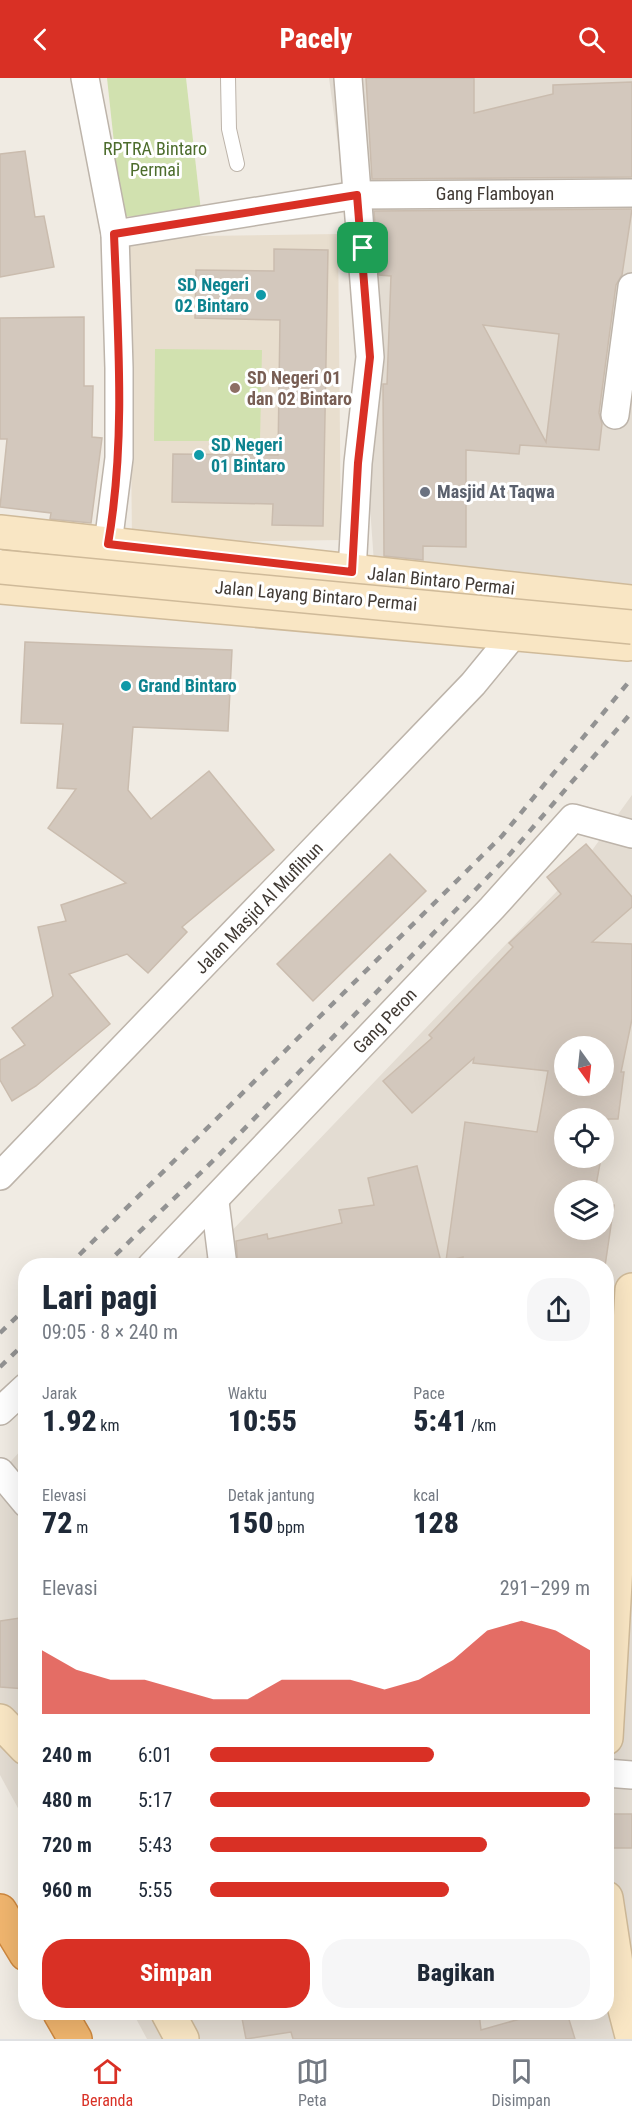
<!DOCTYPE html>
<html lang="id">
<head>
<meta charset="utf-8">
<style>
	body { margin:0; font-family:"Roboto Condensed",sans-serif; background:#f6f6f7; color:#1f2937; height:100vh; display:flex; flex-direction:column; font-size:22px; white-space:nowrap }
	* { box-sizing:border-box; margin:0 }
	p { font-size:20px; color:#747a83 }
	.icon { flex:none; width:33px; height:33px; fill:none; stroke:currentColor; stroke-width:2; stroke-linecap:round; stroke-linejoin:round }
	.map { position:relative; flex:1; overflow:hidden }
	.side { position:absolute; left:18px; top:1180px; width:596px; height:762px; display:flex; flex-direction:column; background:#fff; border-radius:24px; box-shadow:0 6px 24px #0002 }
	.side>* { flex:none }
	.needle { width:39px; rotate:165deg }
	.controls { position:absolute; left:554px; top:958px; display:grid; gap:12px }
	.controls a { display:grid; place-items:center; width:60px; height:60px; border-radius:50%; background:#fff; box-shadow:0 6px 24px #0002; font-size:30px }
	.pin { position:absolute; display:grid; place-items:center; width:51px; height:51px; color:#fff; margin:-26px; border-radius:12px; box-shadow:0 3px 9px #0006 }
	.round { display:grid; place-items:center; flex:none; width:63px; height:63px; border-radius:24px; background:#f6f6f7 }
	.head { display:flex; align-items:center; justify-content:space-between; height:102px; padding:0 24px }
	h1 { font-size:33px; font-weight:800; line-height:45px }
	.stats { display:grid; grid-template-columns:repeat(3,1fr); gap:9px; height:102px; padding:6px 24px }
	.stats div { display:grid; align-content:center }
	.stats b { font-size:30px; font-weight:800 }
	.stats small { font-size:16px; font-weight:400 }
	.stats p { font-size:16px }
	.chart { height:168px; padding:12px 24px }
	.chart p { display:flex; justify-content:space-between }
	.chart svg { width:100%; height:108px; margin-top:6px; fill:#d93025; opacity:.7 }
	.action { display:flex; gap:12px; margin-top:auto; padding:12px 24px }
	.action a { flex:1; height:69px; border-radius:24px; background:#d93025; color:#fff; font-size:24px; font-weight:800; line-height:69px; text-align:center }
	.action a+a { background:#f6f6f7; color:#1f2937 }
	ul { padding:0 24px; list-style:none; font-size:20px }
	li { display:grid; grid-template-columns:96px 72px 1fr; align-items:center; height:45px }
	li i { height:15px; border-radius:8px; background:#d93025 }
	header { display:flex; justify-content:space-between; align-items:center; height:78px; padding:0 24px; background:#d93025; color:#fff; font-size:27px; font-weight:800 }
	.dock { display:flex; justify-content:space-around; align-items:center; height:84px; border-top:2px solid #e0e1e3; background:#fff; font-size:16px; color:#747a83 }
	.dock a { display:grid; justify-items:center; gap:3px }
	.dock .current { color:#d93025 }
	.map>svg:first-child { display:block }
	.residential { fill:#e3dcd2; fill-rule:evenodd }
	.education { fill:#e8dece }
	.green { fill:#d1e1af }
	.building { fill:#d3c8bd; stroke:#cabcae; stroke-width:1.5; fill-rule:evenodd }
	.lines { fill:none; stroke-linecap:round; stroke-linejoin:round }
	.lane-casing { stroke:#bdb4aa; stroke-width:16 }
	.street-casing { stroke:#bdb4aa; stroke-width:30 }
	.secondary-casing { stroke:#cfba99; stroke-width:36 }
	.highway-casing { stroke:#ce883f; stroke-width:36 }
	.lane { stroke:#fff; stroke-width:14 }
	.street { stroke:#fff; stroke-width:27 }
	.secondary { stroke:#f9e6c4; stroke-width:33 }
	.highway { stroke:#f0b56e; stroke-width:33 }
	.rail { stroke:#939393; stroke-width:4.5; stroke-dasharray:8 8; stroke-linecap:butt }
	.secondary-bridge-casing { stroke:#cfba99; stroke-width:36; stroke-linecap:butt }
	.secondary-bridge { stroke:#f9e6c4; stroke-width:33 }
	.route-casing { stroke:#fff; stroke-width:12 }
	.route { stroke:#d93025; stroke-width:8 }
	.culture-dot { fill:#0f9aa8; stroke:#fff; stroke-width:2 }
	.education-dot { fill:#8d6e63; stroke:#fff; stroke-width:2 }
	.worship-dot { fill:#6b7280; stroke:#fff; stroke-width:2 }
	.labels { text-anchor:middle; stroke-width:6; stroke-linejoin:round; paint-order:stroke }
	.park-label { font-size:18px; fill:#4d6d2d; stroke:#fff }
	.street-label { font-size:18px; fill:#413a34; stroke:#fff }
	.culture-label { font-size:18px; font-weight:bold; fill:#0d838f; stroke:#fff; text-anchor:start }
	.education-label { font-size:18px; font-weight:bold; fill:#785e54; stroke:#fff; text-anchor:start }
	.worship-label { font-size:18px; font-weight:bold; fill:#5b616d; stroke:#fff; text-anchor:start }
</style>
</head>
<body>
<header><svg class="icon" aria-label="back" viewBox="0 0 24 24"><path d="M15 5l-7 7 7 7"/></svg>Pacely<svg class="icon" aria-label="search" viewBox="0 0 24 24"><circle cx="10" cy="10" r="6"/><path d="M15 15l6 6"/></svg></header>
<div class="map">
<svg width="632" height="1961" viewBox="0 0 632 1961">
	<rect width="100%" height="100%" fill="#f0ebe3"/>
	<!-- residential -->
	<g class="residential">
		<polygon points="329,0 632,0 632,518 374,485 351,162"/>
		<path d="M632 717V1961H147L133 1935H606V1188H198L580 789ZM564 969H603V1008H564ZM564 1041H603V1080H564ZM564 1113H603V1152H564Z"/>
		<polygon points="25,1368 25,1743 0,1697 0,1395"/>
	</g>
	<!-- education -->
	<polygon class="education" points="338,156 341,462 132,465 129,159"/>
	<!-- green -->
	<g class="green">
		<polygon points="107,0 186,0 201,133 122,139"/>
		<polygon points="155,271 262,272 260,363 154,363"/>
	</g>
	<!-- building -->
	<g class="building">
		<polygon points="366,0 474,0 474,35 553,16 553,7 632,4 632,99 372,101"/>
		<polygon points="25,73 35,139 44,138 54,189 0,199 0,76"/>
		<path d="M632 131 622 197 616 207 599 335 602 346 599 372 520 367 519 376 466 372V469L423 468V482L384 478 383 306H387L391 198 379 197 374 133ZM483 247 559 256 546 364Z"/>
		<polygon points="274,171 328,172 323,448 272,447 273,426 172,424 173,376 278,377 280,242 195,240 196,192 274,193"/>
		<polygon points="84,239 84,308 93,308 92,359 102,360 91,445 50,441 51,435 0,429 7,361 0,361 0,240"/>
		<polygon points="25,564 232,572 228,653 133,649 128,712 151,741 209,693 274,772 182,849 187,854 148,895 127,876 69,896 110,946 36,1008 12,1023 0,1002 0,982 25,967 12,950 53,918 38,849 66,843 61,827 126,805 48,750 76,711 57,710 63,646 21,645"/>
		<path d="M586 766 632 819V829L592 864 632 866V941L621 994H624L618 1041H608L603 1069V1041H564V1080H601L595 1113H564V1152H603V1125L614 1127 605 1188H463V1179L446 1183 465 1044 537 1054 548 993 473 985 474 980 412 1035 383 1003 432 960 429 957 513 869 509 865 561 816 547 799ZM564 969H603V1008H564Z"/>
		<polygon points="390,776 426,813 313,923 277,886"/>
		<polygon points="417,1088 441,1184 421,1188 238,1188 236,1163 267,1156 268,1161 342,1145 339,1132 374,1127 368,1100"/>
		<polygon points="26,1539 26,1611 0,1609 0,1543"/>
		<rect x="607" y="1736" width="25" height="34"/>
		<polygon points="241,1935 479,1935 481,1952 541,1935 567,1935 575,1961 293,1961 291,1954 246,1961"/>
	</g>
	<g class="lines">
		<defs>
			<polyline id="lane" points="228,0 229,51 237,86"/>
			<g id="street">
				<polyline points="85,0 115,156 119,290 119,380 108,466"/>
				<polyline points="348,0 370,279 358,385 352,494"/>
				<polyline points="115,156 357,117 632,115"/>
				<polyline points="615,337 632,209"/>
				<polyline points="0,1098 473,606 514,556"/>
				<polyline points="215,1124 223,1188"/>
				<polyline points="151,1188 492,830 573,740 632,756"/>
				<polyline points="0,1333 26,1309"/>
				<polyline points="0,1394 26,1425"/>
				<polyline points="606,1695 632,1697"/>
			</g>
			<g id="secondary">
				<polyline points="0,454 632,524"/>
				<polyline points="0,509 628,566 632,564"/>
				<polyline points="0,1643 26,1670"/>
				<polyline points="606,1660 632,1212"/>
				<polyline points="606,1820 620,1912 632,1958"/>
				<polyline points="168,1935 182,1961"/>
			</g>
			<g id="highway">
				<polyline points="0,1833 26,1876"/>
				<polyline points="60,1935 75,1961"/>
			</g>
		</defs>
		<!-- lane casing -->
		<use href="#lane" class="lane-casing"/>
		<!-- street casing -->
		<use href="#street" class="street-casing"/>
		<!-- secondary casing -->
		<use href="#secondary" class="secondary-casing"/>
		<!-- highway casing -->
		<use href="#highway" class="highway-casing"/>
		<!-- lane -->
		<use href="#lane" class="lane"/>
		<!-- street -->
		<use href="#street" class="street"/>
		<!-- secondary -->
		<use href="#secondary" class="secondary"/>
		<!-- highway -->
		<use href="#highway" class="highway"/>
		<!-- rail -->
		<g class="rail">
			<polyline points="68,1188 502,758 632,600"/>
			<polyline points="104,1188 218,1078 510,776 632,634"/>
			<polyline points="0,1255 26,1230"/>
			<polyline points="0,1289 26,1264"/>
		</g>
		<defs>
			<polyline id="secondary-bridge" points="0,489 632,549"/>
		</defs>
		<!-- secondary-bridge casing -->
		<use href="#secondary-bridge" class="secondary-bridge-casing"/>
		<!-- secondary-bridge -->
		<use href="#secondary-bridge" class="secondary-bridge"/>
	</g>
	<g class="lines">
		<defs>
			<path id="route" d="M357 117 370 279 358 385 352 494 108 466C126 363 118 259 114 156Z"/>
		</defs>
		<!-- route casing -->
		<use href="#route" class="route-casing"/>
		<!-- route -->
		<use href="#route" class="route"/>
	</g>
	<!-- markers -->
	<g class="culture-dot">
		<circle cx="261" cy="217" r="6"/>
		<circle cx="199" cy="377" r="6"/>
		<circle cx="126" cy="608" r="6"/>
	</g>
	<circle class="education-dot" cx="235" cy="310" r="6"/>
	<circle class="worship-dot" cx="425" cy="414" r="6"/>
	<g class="labels">
		<!-- park labels -->
		<g class="park-label">
			<text x="155" y="77">RPTRA Bintaro<tspan x="155" dy="21">Permai</tspan></text>
		</g>
		<!-- street labels -->
		<g class="street-label">
			<text x="495" y="122">Gang Flamboyan</text>
			<text transform="translate(441 503) rotate(6)" y="6">Jalan Bintaro Permai</text>
			<text transform="translate(316 518) rotate(5)" y="6">Jalan Layang Bintaro Permai</text>
			<text transform="translate(259 830) rotate(-46)" y="6">Jalan Masjid Al Muflihun</text>
			<text transform="translate(385 943) rotate(-46)" y="6">Gang Peron</text>
		</g>
		<!-- culture labels -->
		<g class="culture-label">
			<text x="249" y="213" text-anchor="end">SD Negeri<tspan x="249" dy="21">02 Bintaro</tspan></text>
			<text x="211" y="373">SD Negeri<tspan x="211" dy="21">01 Bintaro</tspan></text>
			<text x="138" y="614">Grand Bintaro</text>
		</g>
		<!-- education labels -->
		<g class="education-label">
			<text x="247" y="306">SD Negeri 01<tspan x="247" dy="21">dan 02 Bintaro</tspan></text>
		</g>
		<!-- worship labels -->
		<g class="worship-label">
			<text x="437" y="420">Masjid At Taqwa</text>
		</g>
	</g>
</svg>
<div class="controls">
<a><svg class="needle" viewBox="-14 -14 28 28"><path d="M0-13l5 13h-10z" fill="#e53935"/><path d="M0 13l5-13h-10z" fill="#747a83"/></svg></a>
<a><svg class="icon" aria-label="locate" viewBox="0 0 24 24"><circle cx="12" cy="12" r="6"/><path d="M12 2v4M12 18v4M2 12h4M18 12h4"/></svg></a>
<a><svg class="icon" aria-label="layers" viewBox="0 0 24 24"><path d="M12 4l9 5-9 5-9-5zM3 14l9 5 9-5"/></svg></a>
</div>
<div class="pin" style="left:363px;top:170px;background:#1e9e55"><svg class="icon" aria-label="arrive" viewBox="0 0 24 24"><path d="M6 21V4h12l-3 4 3 4H6"/></svg></div>
<section class="side">
<div class="head"><div><h1>Lari pagi</h1><p>09:05 · 8 × 240 m</p></div><a class="round"><svg class="icon" aria-label="share" viewBox="0 0 24 24"><path d="M12 15V3M7 8l5-5 5 5M5 13v7h14v-7"/></svg></a></div>
<div class="stats">
<div><p>Jarak</p><b>1.92<small> km</small></b></div>
<div><p>Waktu</p><b>10:55</b></div>
<div><p>Pace</p><b>5:41<small> /km</small></b></div>
</div>
<div class="stats">
<div><p>Elevasi</p><b>72<small> m</small></b></div>
<div><p>Detak jantung</p><b>150<small> bpm</small></b></div>
<div><p>kcal</p><b>128</b></div>
</div>
<div class="chart"><p><span>Elevasi</span>291–299 m</p>
<svg viewBox="0 0 160 44" preserveAspectRatio="none"><path d="M0 44V18L10 26L20 30L30 30L40 34L50 38L60 38L70 30L80 30L90 30L100 34L110 30L120 22L130 10L140 6L150 10L160 18V44z"/></svg>
</div>
<ul>
<li><b>240 m</b>6:01<i style="width:59%"></i></li>
<li><b>480 m</b>5:17<i style="width:100%"></i></li>
<li><b>720 m</b>5:43<i style="width:73%"></i></li>
<li><b>960 m</b>5:55<i style="width:63%"></i></li>
</ul>
<div class="action"><a>Simpan</a><a>Bagikan</a></div>
</section>
</div>
<nav class="dock">
<a class="current"><svg class="icon" aria-label="home" viewBox="0 0 24 24"><path d="M3 11l9-7 9 7M6 9v11h12V9"/></svg>Beranda</a>
<a><svg class="icon" aria-label="map" viewBox="0 0 24 24"><path d="M3 6l6-2 6 2 6-2v14l-6 2-6-2-6 2zM9 4v14M15 6v14"/></svg>Peta</a>
<a><svg class="icon" aria-label="saved" viewBox="0 0 24 24"><path d="M7 4h10v16l-5-4-5 4z"/></svg>Disimpan</a>
</nav>
</body>
</html>
